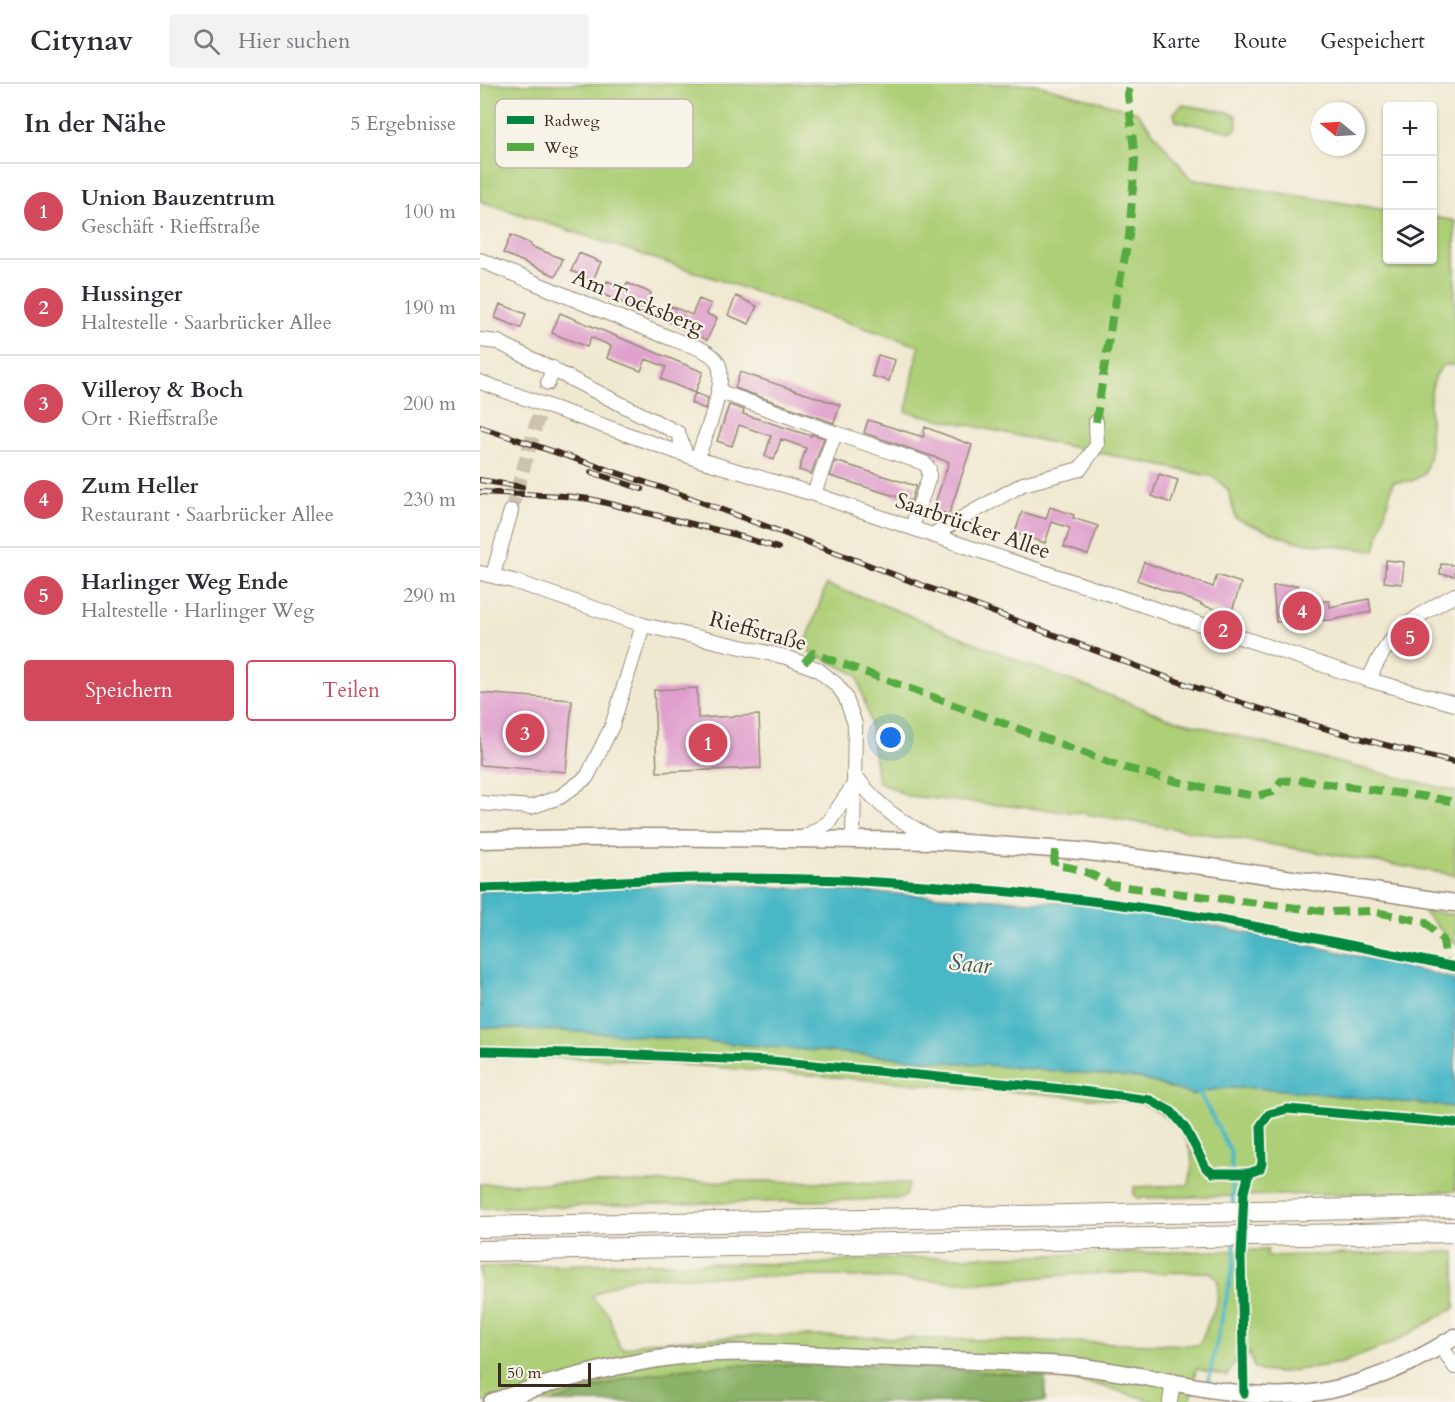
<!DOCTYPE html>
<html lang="de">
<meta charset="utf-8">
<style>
:root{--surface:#fff;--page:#f2f2f3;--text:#2b2b33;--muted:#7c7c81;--line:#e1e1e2;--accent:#d1495b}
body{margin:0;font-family:Cardo,serif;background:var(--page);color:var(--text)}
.controls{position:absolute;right:18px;top:18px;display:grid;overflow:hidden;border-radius:6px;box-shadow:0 2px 4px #0004}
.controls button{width:54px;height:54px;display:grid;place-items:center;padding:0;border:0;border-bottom:2px solid var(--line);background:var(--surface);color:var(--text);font:30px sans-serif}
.compass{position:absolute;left:831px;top:18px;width:54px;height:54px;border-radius:50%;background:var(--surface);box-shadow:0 2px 4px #0004;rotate:288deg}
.scale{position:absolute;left:18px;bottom:15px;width:93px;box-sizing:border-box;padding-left:6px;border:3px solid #3b2a1e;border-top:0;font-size:16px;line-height:21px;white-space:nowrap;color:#3b2a1e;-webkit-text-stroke:4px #f7f3e8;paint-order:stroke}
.you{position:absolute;left:411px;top:654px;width:21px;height:21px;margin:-15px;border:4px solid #fff;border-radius:50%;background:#1a73e8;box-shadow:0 0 0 9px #1a73e833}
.badge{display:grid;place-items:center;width:39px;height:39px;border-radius:50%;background:var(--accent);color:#fff;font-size:20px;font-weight:700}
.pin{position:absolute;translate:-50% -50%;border:3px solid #fff;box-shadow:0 2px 6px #0006}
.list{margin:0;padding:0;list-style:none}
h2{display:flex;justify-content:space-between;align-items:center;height:78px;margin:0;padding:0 24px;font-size:26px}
h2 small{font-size:20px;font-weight:400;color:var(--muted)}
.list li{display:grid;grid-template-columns:39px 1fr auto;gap:18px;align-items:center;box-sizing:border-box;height:96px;padding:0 24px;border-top:2px solid var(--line)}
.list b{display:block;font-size:22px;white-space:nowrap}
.list p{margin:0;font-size:20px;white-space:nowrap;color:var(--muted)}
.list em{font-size:20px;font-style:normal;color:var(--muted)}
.actions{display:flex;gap:12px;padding:18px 24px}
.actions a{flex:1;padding:14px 0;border:2px solid var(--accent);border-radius:6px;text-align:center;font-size:21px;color:var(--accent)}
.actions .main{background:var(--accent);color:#fff}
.icon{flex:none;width:33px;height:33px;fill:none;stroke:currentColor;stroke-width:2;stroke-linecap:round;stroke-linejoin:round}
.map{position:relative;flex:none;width:975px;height:1318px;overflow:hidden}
header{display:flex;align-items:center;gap:36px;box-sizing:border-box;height:84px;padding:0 30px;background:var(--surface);border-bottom:2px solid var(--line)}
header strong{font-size:28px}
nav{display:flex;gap:33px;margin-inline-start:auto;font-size:21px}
.search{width:420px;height:54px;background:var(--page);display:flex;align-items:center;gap:15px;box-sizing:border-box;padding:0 21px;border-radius:6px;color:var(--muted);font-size:22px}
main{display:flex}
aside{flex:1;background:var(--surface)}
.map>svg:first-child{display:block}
</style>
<header>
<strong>Citynav</strong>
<div class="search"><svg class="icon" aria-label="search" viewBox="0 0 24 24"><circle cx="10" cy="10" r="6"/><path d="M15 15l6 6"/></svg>Hier suchen</div>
<nav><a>Karte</a><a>Route</a><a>Gespeichert</a></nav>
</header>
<main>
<aside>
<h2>In der Nähe<small>5 Ergebnisse</small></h2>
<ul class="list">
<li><span class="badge">1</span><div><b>Union Bauzentrum</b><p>Geschäft · Rieffstraße</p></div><em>100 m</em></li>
<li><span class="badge">2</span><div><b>Hussinger</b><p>Haltestelle · Saarbrücker Allee</p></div><em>190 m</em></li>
<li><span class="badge">3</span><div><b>Villeroy &amp; Boch</b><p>Ort · Rieffstraße</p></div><em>200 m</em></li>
<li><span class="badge">4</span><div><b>Zum Heller</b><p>Restaurant · Saarbrücker Allee</p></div><em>230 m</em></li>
<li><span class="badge">5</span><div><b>Harlinger Weg Ende</b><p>Haltestelle · Harlinger Weg</p></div><em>290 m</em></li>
</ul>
<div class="actions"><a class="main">Speichern</a><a>Teilen</a></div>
</aside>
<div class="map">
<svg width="975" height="1318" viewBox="0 0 975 1318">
<rect width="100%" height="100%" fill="#f7f3e8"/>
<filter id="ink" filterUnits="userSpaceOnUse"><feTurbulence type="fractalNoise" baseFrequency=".0167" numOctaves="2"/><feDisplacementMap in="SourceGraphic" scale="12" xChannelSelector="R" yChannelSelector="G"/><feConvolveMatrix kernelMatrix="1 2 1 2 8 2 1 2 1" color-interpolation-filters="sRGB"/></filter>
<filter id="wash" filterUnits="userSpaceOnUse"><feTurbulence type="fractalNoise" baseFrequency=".008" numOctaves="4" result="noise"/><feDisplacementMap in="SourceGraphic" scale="24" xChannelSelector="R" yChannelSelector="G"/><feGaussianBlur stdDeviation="1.35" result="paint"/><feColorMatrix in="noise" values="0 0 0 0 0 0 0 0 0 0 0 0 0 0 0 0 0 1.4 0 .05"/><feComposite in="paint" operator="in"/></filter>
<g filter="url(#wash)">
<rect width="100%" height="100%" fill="#f0e9d1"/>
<path fill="#adcf77" stroke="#747c4a" stroke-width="1.5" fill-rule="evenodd" d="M0,0H555L657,28L711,95L907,126L908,176H952L953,133L975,137V281H963C943,303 952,340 950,367C950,375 946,383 944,390L932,397L913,398L895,467L814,457L756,435L748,406L734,393L426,328L439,262L0,117Z
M702,21L748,28L756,32L757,44L752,48L696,37L694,29Z
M346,501L394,517L539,577L686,633L836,673L975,707V791L601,729L427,712L398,697L389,634L377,591L324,565Z
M942,826L975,831V860L972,858Z
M0,943L139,950L659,994L713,1011C748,997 813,1007 851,1011C892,1015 934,1019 975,1023V1107L657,1114L654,1110V1103L709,1101C710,1094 712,1085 712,1078C711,1047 685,1029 659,1018L135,975L0,972Z
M277,1097L429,1099L426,1112L417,1115L0,1124V1100Z
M788,1166L786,1172L975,1168V1224L912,1259L862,1279L798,1289L781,1287L774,1284L770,1269L766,1274L754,1279L747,1292L716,1285L710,1318H675L622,1302L565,1292L256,1281L208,1284L147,1294L72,1318H0V1183L143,1179L336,1180L385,1175ZM731,1188L738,1197L737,1219L719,1261L294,1251L166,1258L144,1265L139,1262L128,1229L111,1213L126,1204L154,1193L355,1192L500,1199L595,1190Z"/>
<path fill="#8ab268" stroke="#626e43" stroke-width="1.5" d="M256,1281H393L565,1292V1318H72L147,1294L208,1284Z"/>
<path fill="#4ab7c6" stroke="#427072" stroke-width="1.5" d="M235,800L627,821L852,866L975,895V1023C934,1019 892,1015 851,1011C813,1007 748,997 713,1011L659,994L139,950L0,943V807Z"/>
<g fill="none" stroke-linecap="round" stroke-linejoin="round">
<path stroke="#4ab7c6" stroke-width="4" d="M718,1006L751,1068L753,1122
M728,1299L755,1174L754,1157"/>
</g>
<g id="blocks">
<path fill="#e0a0cd" d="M31,151L51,160L50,162L83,175L76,192L23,169Z
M99,169L121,178L113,196L91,187Z
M127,197L145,204L147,199L171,209L163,228L122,210Z
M256,212L277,222L269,240L248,231Z
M219,215L231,220L227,230L237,234L227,256L185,236L191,222L212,231Z
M20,220L46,230L41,244L15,234Z
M80,229L223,288L215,309L181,295L186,283L166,275L161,287L127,274L131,262L111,253L107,263L72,249Z
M398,271L415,276L409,297L392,292Z
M260,288L360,321L354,339L255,304Z
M215,309L228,314L225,325L211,319Z
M249,321L264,326L263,330L331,352V350L344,354L331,390L319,386L326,364L301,355L294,376L285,372L291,352L259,341L252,362L237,357Z
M388,336L443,353L445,343L492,361L469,430L453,425L469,378L384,349Z
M355,377L436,402L431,417L350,392Z
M679,390L698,396L691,419L672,412Z
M570,423L594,431L593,434L618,442L608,471L584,463L590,444L572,438L565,459L535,449L542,428L566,435Z
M906,476L924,478L922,500L904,498Z
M664,478L733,503L737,491L761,499L751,530L721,521L722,520L657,496Z
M961,480L975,481V492L960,490Z
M818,501V517H849L850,523L889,515L891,528L852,536L796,538L793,502Z
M217,604L218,634L279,631L281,684L177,688L174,606Z
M0,609L92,616L86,688L0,681Z"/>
</g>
</g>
<g filter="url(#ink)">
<use href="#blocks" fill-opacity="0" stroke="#968a78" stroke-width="1.5"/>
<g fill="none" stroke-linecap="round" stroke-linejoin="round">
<path stroke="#ccc3ad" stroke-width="14" stroke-dasharray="14 7" stroke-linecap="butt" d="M31,427L68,299"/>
<g stroke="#968a78" stroke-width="16">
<path id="minor" d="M0,176C63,202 126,229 190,254C204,260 230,264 238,279C248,298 224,354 217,375
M0,256L18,258L198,349L206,371
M0,298L217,375L334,410L452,451L889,596L975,620
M68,299L73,284
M238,307L355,349L334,410
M355,349L444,379L449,385V393L432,443
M452,451L543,400L600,385L617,361L616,338
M0,489L33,497L163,541L306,573L337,585L357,601L365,612L375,640L373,755
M13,491L31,427
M889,596C907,550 933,533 975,511
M374,690C401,726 418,736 457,757
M0,719L51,723L80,713L107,693L132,642L163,541
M323,754L348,739L373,702
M961,1262L975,1283
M690,1318L693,1297"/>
</g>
<g stroke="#968a78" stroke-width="19">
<path id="major" d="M0,756L167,753L457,757L601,767L731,783L975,819
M12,1318C73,1297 134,1280 199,1272C259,1265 321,1270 381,1273C449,1275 516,1277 584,1281C651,1286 717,1308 784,1311C852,1315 919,1289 975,1253"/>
</g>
<g stroke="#968a78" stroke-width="22">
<path id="highway" d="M0,1143L975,1123
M0,1167L975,1148"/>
</g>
<use href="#minor" stroke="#fff" stroke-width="14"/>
<use href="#major" stroke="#fff" stroke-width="16"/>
<use href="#highway" stroke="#fff" stroke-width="20"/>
<g stroke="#3b2a1e" stroke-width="6">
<path id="rail" d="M0,343L200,410L688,594C782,627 877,656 975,678
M111,388L162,405
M0,396L42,403
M0,408L84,412L110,415L249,449L298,464"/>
</g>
<use href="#rail" stroke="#f7f3e8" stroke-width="4" stroke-dasharray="11" stroke-linecap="butt"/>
<path stroke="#55ab43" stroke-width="8" stroke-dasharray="15 8" stroke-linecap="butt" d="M616,338L632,235L649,153L655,77L648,10L651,0
M324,579L333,569L642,683L710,701L776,712L793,708L801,697L818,696L948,713L975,718
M575,766L574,781C595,783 613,789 630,801L850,828L891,827L945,838L963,856L966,881"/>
<g stroke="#f7f3e8" stroke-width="13">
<path id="cycleway" d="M0,804C72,803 145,795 217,794C266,794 316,794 365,796C455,801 546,808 635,820C750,835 862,859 975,883
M0,967L134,970L292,977L594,1006L670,1016L692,1028L706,1045L726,1084L733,1089H769L780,1085L782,1079L781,1041L789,1030L807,1025L975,1039
M764,1310L761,1173L764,1108L769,1089"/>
</g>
<use href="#cycleway" stroke="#00873e" stroke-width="9"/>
</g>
</g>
<g text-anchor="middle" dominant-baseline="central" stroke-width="5" stroke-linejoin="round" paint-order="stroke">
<g font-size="22" fill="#3b2a1e" stroke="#f7f3e8">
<text transform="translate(158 218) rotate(22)">Am Tocksberg</text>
<text transform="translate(493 442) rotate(19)">Saarbrücker Allee</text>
<text transform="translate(278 547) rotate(15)">Rieffstraße</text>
</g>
<g font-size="24" font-style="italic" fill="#405b59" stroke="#f7f3e8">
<text transform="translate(490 880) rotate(5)">Saar</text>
</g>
</g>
<rect x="15" y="15" width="198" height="69" rx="9" fill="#f7f3e8" stroke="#bfb7ab" stroke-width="1.5"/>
<rect x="27" y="32" width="27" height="8" fill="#00873e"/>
<rect x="27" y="59" width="27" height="8" fill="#55ab43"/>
<g font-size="16" fill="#3b2a1e">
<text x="64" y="42">Radweg</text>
<text x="64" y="69">Weg</text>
</g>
</svg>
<div class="controls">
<button>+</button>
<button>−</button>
<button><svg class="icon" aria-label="layers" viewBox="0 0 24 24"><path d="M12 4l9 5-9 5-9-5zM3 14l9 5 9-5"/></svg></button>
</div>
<svg class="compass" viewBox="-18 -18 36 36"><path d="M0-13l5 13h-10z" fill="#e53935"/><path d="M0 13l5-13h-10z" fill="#7c7c81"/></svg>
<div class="scale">50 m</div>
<div class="you"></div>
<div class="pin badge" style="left:228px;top:659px">1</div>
<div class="pin badge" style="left:743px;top:546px">2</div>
<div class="pin badge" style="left:45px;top:649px">3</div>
<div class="pin badge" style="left:822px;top:527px">4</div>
<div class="pin badge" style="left:930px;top:553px">5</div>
</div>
</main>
